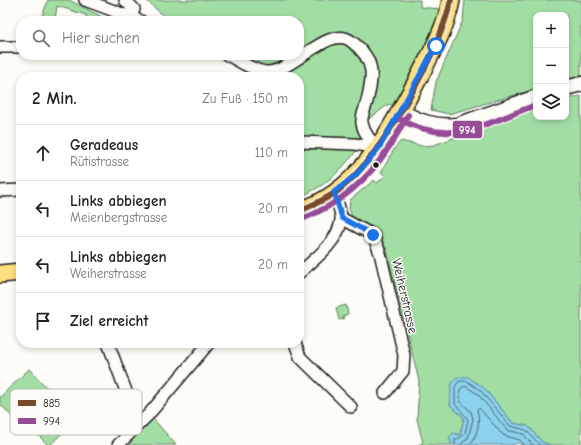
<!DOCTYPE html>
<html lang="de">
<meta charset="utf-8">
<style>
:root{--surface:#fff;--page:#f6f6f6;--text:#222;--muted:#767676;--line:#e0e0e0}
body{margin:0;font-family:"Comic Neue",sans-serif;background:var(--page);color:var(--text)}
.controls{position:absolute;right:12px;top:12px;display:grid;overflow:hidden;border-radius:8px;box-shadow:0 2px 6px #0003}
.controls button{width:36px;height:36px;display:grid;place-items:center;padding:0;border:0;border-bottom:1px solid var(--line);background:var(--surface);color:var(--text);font:20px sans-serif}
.stop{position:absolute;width:12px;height:12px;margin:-9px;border:3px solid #1a73e8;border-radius:50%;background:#fff}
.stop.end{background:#1a73e8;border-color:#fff;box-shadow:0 1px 4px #0008}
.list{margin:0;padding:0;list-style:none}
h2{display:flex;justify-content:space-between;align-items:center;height:52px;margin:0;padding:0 16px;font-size:17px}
h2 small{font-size:13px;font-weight:400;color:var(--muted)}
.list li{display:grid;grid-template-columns:26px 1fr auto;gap:12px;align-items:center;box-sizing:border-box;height:56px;padding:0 16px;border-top:1px solid var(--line)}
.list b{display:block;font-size:15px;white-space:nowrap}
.list p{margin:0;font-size:13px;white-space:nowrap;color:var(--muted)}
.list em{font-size:13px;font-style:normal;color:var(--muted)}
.icon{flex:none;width:22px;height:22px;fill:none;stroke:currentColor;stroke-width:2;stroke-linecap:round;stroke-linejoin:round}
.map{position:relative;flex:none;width:581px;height:445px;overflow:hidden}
.search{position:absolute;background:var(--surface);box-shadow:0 2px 6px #0003;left:16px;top:16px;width:288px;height:44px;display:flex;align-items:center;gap:10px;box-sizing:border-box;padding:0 14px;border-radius:16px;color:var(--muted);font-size:15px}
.panel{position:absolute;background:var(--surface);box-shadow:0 2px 6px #0003;left:16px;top:72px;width:288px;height:276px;border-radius:16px}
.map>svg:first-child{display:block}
</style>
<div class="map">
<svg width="581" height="445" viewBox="0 0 581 445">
<rect width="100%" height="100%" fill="#fdfcf7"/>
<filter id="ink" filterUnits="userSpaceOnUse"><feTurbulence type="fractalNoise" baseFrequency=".025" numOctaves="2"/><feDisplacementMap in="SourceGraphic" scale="8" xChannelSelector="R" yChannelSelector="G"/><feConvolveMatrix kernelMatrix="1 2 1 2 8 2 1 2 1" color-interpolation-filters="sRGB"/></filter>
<g filter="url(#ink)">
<path fill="#a2dea4" stroke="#5f7d60" d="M48,0H69L106,19L105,21H87L86,15L57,6L55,19H41Z
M146,0H420V7L449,10L401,111L389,104L362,124L357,122L364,141C347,164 328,186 301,196L299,195V77H271L265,72L231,55H299V21H169Z
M465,0H581V77L566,81V15H536V89L449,114L431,110L436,82L463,20Z
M581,96V445H550L542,442L528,426L513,423L484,388L450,405L464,418L460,435L449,437L452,445H417L423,443L417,419L419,381L386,247L373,235L378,232L353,220L349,208L350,200L374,180L377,183L385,176L381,172C389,160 391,151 401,141L422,146L434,145L536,108V117H566V99Z
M346,305L348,314L343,316L344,319L339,320L336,308Z
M29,369L77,419L50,445H48L26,423L22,427L0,404V397Z
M149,414L176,445H118Z"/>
<path fill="#8bd2ed" stroke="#5f8999" d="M457,377H468L484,388L513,423L528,426L542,442L550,445H521L518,443L511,445H452L449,437L453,433L460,435L464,418L450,405L451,385Z"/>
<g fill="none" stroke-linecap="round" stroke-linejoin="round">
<path stroke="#486570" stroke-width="1" d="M455,445V439C466,438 466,429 468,419L455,404V387L459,381H467L481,391L510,426L526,430L540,445
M460,445L468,438L473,419L471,412L460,401V389L465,386L478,394L507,430L523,434L533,445
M470,445C477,436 481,421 477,410L479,408L503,435L520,440L525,445"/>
<g stroke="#1c1c1c" stroke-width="14">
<path id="minor" d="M85,0L141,21
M125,0L134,9L130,21
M0,47H21
M227,55C238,60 253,71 266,72C292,73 329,24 351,41C377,60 373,78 366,105C364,111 361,117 362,123C364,134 371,141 379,148
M299,142L355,144L378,148
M0,191L21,190
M341,218L373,235L380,253L404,355L403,371L385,393
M299,273C314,260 339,241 341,220C342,212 336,200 334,192
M108,343L130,402L131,416L137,426
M295,343L300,357L351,407
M118,445L149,414L209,343"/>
</g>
<g stroke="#1c1c1c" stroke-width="17">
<path id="tertiary" d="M566,88L581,84
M401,111C420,122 435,127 457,125L536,97"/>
</g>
<g stroke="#1c1c1c" stroke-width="20">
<path id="primary" d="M299,211C359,193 389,132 417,81C430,55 446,29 451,0
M0,274L21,272"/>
</g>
<use href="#minor" stroke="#fdfcf7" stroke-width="11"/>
<use href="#tertiary" stroke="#fdfcf7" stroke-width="14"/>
<use href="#primary" stroke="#fedf80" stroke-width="17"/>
<g stroke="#fdfcf7" stroke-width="9">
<path id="bus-1" d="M299,211C313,205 327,199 339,190C382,156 439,53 451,0"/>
</g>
<g stroke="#fdfcf7" stroke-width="9">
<path id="bus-2" d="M397,118C451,148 483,124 536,105
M302,219C338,205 368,180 389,147C396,137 401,126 408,115"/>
</g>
<use href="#bus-1" stroke="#7a4b2a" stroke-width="6"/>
<use href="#bus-2" stroke="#974c98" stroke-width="6"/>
</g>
</g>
<g fill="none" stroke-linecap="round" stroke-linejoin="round" filter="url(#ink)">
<path stroke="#1a73e8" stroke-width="5" d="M373,235L342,218L334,192L356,175L379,148L436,46"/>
</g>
<circle fill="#1c1c1c" stroke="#fdfcf7" stroke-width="1.5" cx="376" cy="165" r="3.5"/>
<g text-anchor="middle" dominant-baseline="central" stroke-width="3" stroke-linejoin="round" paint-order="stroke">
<g font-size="13" fill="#1c1c1c" stroke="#fdfcf7">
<text transform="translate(405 296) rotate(77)">Weiherstrasse</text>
</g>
</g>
<rect x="10" y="389" width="132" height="46" rx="6" fill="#fdfcf7" stroke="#bab9b5" stroke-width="1"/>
<rect x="18" y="400" width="18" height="6" fill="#7a4b2a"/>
<rect x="18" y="418" width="18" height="6" fill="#974c98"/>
<g font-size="11" fill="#1c1c1c">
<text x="43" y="407">885</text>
<text x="43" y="425">994</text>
</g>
<rect stroke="#fdfcf7" stroke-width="1.5" x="452" y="120" width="31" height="19" rx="4" fill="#974c98"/>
<g font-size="11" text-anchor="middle" font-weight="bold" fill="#fff">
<text x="467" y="134">994</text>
</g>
</svg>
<div class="controls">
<button>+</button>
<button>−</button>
<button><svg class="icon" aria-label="layers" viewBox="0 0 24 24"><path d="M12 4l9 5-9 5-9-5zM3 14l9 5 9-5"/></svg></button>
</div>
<div class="stop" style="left:436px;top:46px"></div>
<div class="stop end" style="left:373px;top:235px"></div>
<div class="search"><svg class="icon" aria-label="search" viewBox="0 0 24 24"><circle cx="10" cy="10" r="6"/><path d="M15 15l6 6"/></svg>Hier suchen</div>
<section class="panel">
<h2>2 Min.<small>Zu Fuß · 150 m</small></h2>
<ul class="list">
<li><svg class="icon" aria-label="ahead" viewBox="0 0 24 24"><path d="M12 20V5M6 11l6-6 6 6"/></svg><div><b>Geradeaus</b><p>Rütistrasse</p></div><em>110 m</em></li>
<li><svg class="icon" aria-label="left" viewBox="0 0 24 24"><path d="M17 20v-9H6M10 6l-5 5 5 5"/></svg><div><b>Links abbiegen</b><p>Meienbergstrasse</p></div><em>20 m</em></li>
<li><svg class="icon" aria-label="left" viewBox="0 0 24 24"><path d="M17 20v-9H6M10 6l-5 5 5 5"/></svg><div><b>Links abbiegen</b><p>Weiherstrasse</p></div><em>20 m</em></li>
<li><svg class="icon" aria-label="arrive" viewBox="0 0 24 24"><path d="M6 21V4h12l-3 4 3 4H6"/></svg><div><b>Ziel erreicht</b></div></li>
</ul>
</section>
</div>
